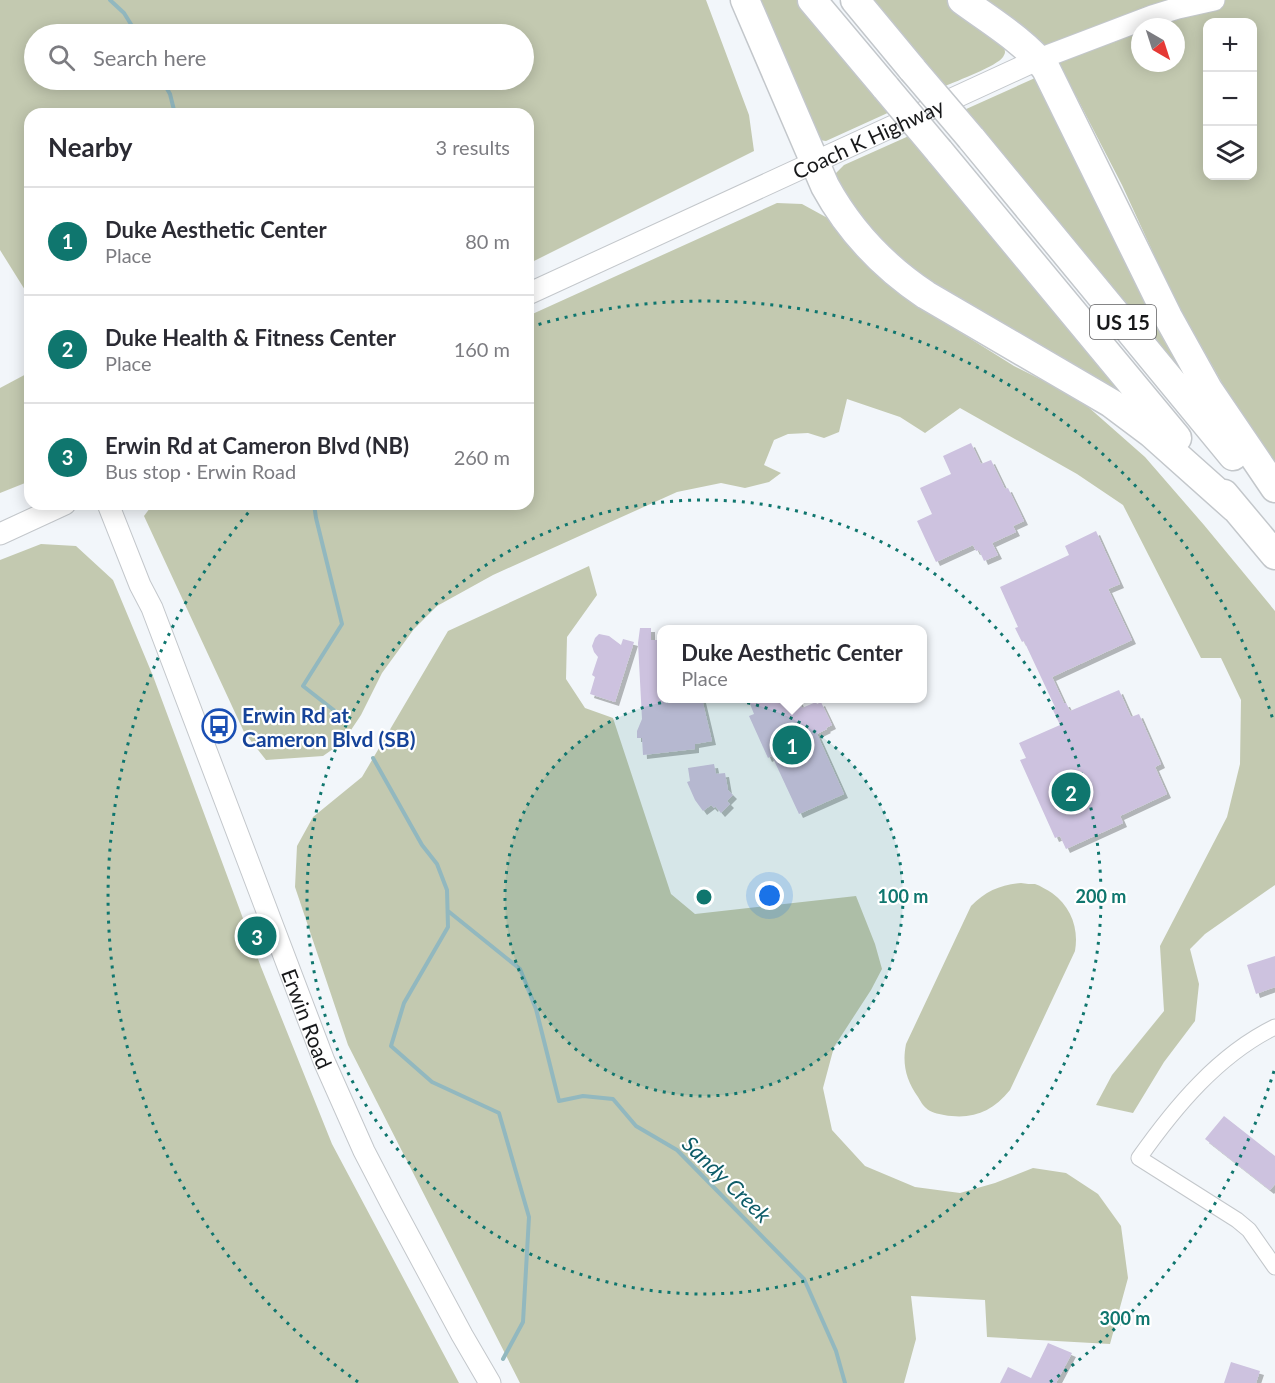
<!DOCTYPE html>
<meta charset="utf-8">
<style>
:root{--surface:#fff;--page:#f7f7f7;--text:#2b2b33;--muted:#7c7c81;--line:#e1e1e2;--accent:#0f766e}
body{margin:0;font-family:Lato,sans-serif;background:var(--page);color:var(--text)}
.controls{position:absolute;right:18px;top:18px;display:grid;overflow:hidden;border-radius:12px;box-shadow:0 3px 15px #0003}
.controls button{width:54px;height:54px;display:grid;place-items:center;padding:0;border:0;border-bottom:2px solid var(--line);background:var(--surface);color:var(--text);font:30px sans-serif}
.compass{position:absolute;left:1131px;top:18px;width:54px;height:54px;border-radius:50%;background:var(--surface);box-shadow:0 3px 15px #0003;rotate:141deg}
.you{position:absolute;left:770px;top:896px;width:21px;height:21px;margin:-15px;border:4px solid #fff;border-radius:50%;background:#1a73e8;box-shadow:0 0 0 9px #1a73e833}
.badge{display:grid;place-items:center;width:39px;height:39px;border-radius:50%;background:var(--accent);color:#fff;font-size:20px;font-weight:700}
.pin{position:absolute;translate:-50% -50%;border:3px solid #fff;box-shadow:0 2px 6px #0006}
.popup{position:absolute;left:657px;top:625px;width:270px;height:78px;box-sizing:border-box;display:grid;place-content:center;border-radius:12px;background:var(--surface);filter:drop-shadow(0 2px 4px #0005);font-size:20px;white-space:nowrap;color:var(--muted)}
.popup b{font-size:22px;color:var(--text)}
.popup::after{content:'';position:absolute;left:50%;top:100%;margin-left:-12px;border:12px solid transparent;border-top-color:var(--surface)}
.list{margin:0;padding:0;list-style:none}
h2{display:flex;justify-content:space-between;align-items:center;height:78px;margin:0;padding:0 24px;font-size:26px}
h2 small{font-size:20px;font-weight:400;color:var(--muted)}
.list li{display:grid;grid-template-columns:39px 1fr auto;gap:18px;align-items:center;box-sizing:border-box;height:108px;padding:0 24px;border-top:2px solid var(--line)}
.list b{display:block;font-size:22px;white-space:nowrap}
.list p{margin:0;font-size:20px;white-space:nowrap;color:var(--muted)}
.list em{font-size:20px;font-style:normal;color:var(--muted)}
.icon{flex:none;width:33px;height:33px;fill:none;stroke:currentColor;stroke-width:2;stroke-linecap:round;stroke-linejoin:round}
.map{position:relative;flex:none;width:1275px;height:1383px;overflow:hidden}
.search{position:absolute;background:var(--surface);box-shadow:0 3px 15px #0003;left:24px;top:24px;width:510px;height:66px;display:flex;align-items:center;gap:15px;box-sizing:border-box;padding:0 21px;border-radius:33px;color:var(--muted);font-size:22px}
.panel{position:absolute;background:var(--surface);box-shadow:0 3px 15px #0003;left:24px;top:108px;width:510px;height:402px;border-radius:18px}
.map>svg:first-child{display:block}
</style>
<div class="map">
<svg width="1275" height="1383" viewBox="0 0 1275 1383">
<defs>
<filter id="shadow"><feDropShadow dx="4" dy="4" stdDeviation="0" flood-color="#0004"/></filter>
</defs>
<rect width="100%" height="100%" fill="#f2f6fa"/>
<path fill="#c3c9b0" fill-rule="evenodd" d="M0,0H706L749,115L754,151L528,264V114H30V298L0,250ZM34,34H524V80H34Z
M752,0H799L892,111L826,141L819,140Z
M868,0H950L1004,47C1005,52 1006,52 1003,57C997,66 957,81 945,86Z
M974,0H1275V463L1239,413L1173,296L1122,185L1076,96L1018,36ZM1208,22H1252V176H1208ZM1140,27H1176V63H1140Z
M1035,78L1192,380L1176,365L964,110Z
M911,135L1112,378L1123,396L929,292L849,217L835,174L844,165Z
M777,203L802,204L833,221L923,309L1014,366L1078,398L1145,457L1204,525L1275,611V885L1205,934L1190,949L1199,984L1195,1021L1164,1062L1133,1113L1096,1105L1112,1075L1164,1011L1160,946L1227,817L1240,764L1241,700L1221,658H1201L1123,505L1077,474L960,408L925,433L900,417L847,399L839,432L824,438L808,433L788,434L774,440L764,465L781,473L769,482L745,488L721,483L677,492L493,575L437,606L414,629L382,673L361,715L343,742L323,756L266,760L244,732L144,516L153,504H528V316Z
M30,372V481L0,493V388Z
M41,544L76,546L113,580L153,676L261,967L332,1144L459,1383H0V560Z
M589,566L597,595L567,637L566,679L585,708L613,718L671,894L695,914L856,896L875,944L882,969L871,990L834,1047L823,1088L832,1130L865,1166L915,1187L960,1193L995,1183L1033,1168L1066,1173L1098,1194L1121,1226L1128,1278L1110,1344L987,1337L985,1300L911,1296L916,1339L904,1383H520L348,1045L295,887L297,846L313,817L362,777L448,631Z
M1021,883C1026,884 1031,884 1035,884C1041,886 1047,890 1052,893C1071,907 1079,928 1075,951L1010,1090C992,1112 972,1120 944,1115C938,1114 930,1112 926,1108C923,1106 920,1100 918,1097C906,1080 902,1064 906,1044L971,906C986,891 1000,885 1021,883Z"/>
<g fill="none" stroke-linecap="round" stroke-linejoin="round">
<path stroke="#92b8bf" stroke-width="4" d="M110,0L124,13L137,34
M162,80L170,94L175,114
M314,504L316,518L342,624L303,686L340,715
M373,758L422,845L437,864L447,890L448,927L404,1003L391,1046L432,1082L499,1113L529,1217L523,1322L503,1359
M448,911L520,969L536,1009L559,1101L583,1096L613,1099L636,1126L677,1150L804,1279L836,1351L845,1383"/>
</g>
<path fill="#cdc2df" filter="url(#shadow)" d="M971,443L981,464L991,460L1005,489L1008,488L1024,521L1013,526L1016,532L992,543L998,555L984,561L979,550L976,551L973,545L936,562L917,521L932,514L920,488L951,474L943,456Z
M1096,531L1120,584L1108,589L1132,640L1052,677L1064,703H1066L1070,711L1119,690L1131,717L1139,714L1161,764L1155,767L1167,794L1120,816L1123,823L1066,849L1060,836L1055,838L1020,760L1026,758L1019,743L1060,725L1052,708L1055,707L1024,641L1022,642L1015,628L1018,627L1000,587L1069,555L1065,546Z
M640,628H651V640H662V699H702L712,741L695,744V749L643,755L642,738H637V731L642,719L638,643Z
M599,634L609,636L621,645L623,639L634,642L615,702L590,694L595,677L592,675L598,657L594,652L592,646L595,638Z
M748,699H798L802,708L816,702L817,704L821,702L832,725L826,728L827,729L817,734L844,794L799,814L772,756L768,758L749,716L754,714Z
M714,764L716,774L725,773L728,790L733,795L727,801L730,804L721,813L715,806L714,808L711,805L703,811L695,800L687,782L690,781L688,768Z
M1275,956V987L1256,994L1247,965Z
M1224,1116L1275,1156V1184L1270,1190L1205,1139Z
M1048,1343L1072,1353L1056,1383H1000L1008,1367L1031,1378Z
M1231,1362L1260,1371L1256,1383H1224Z"/>
<g fill="none" stroke-linecap="round" stroke-linejoin="round">
<g stroke="#c3c7cb" stroke-width="17">
<path id="street" d="M1275,1027C1218,1055 1175,1107 1139,1158L1237,1220L1249,1230L1275,1267"/>
</g>
<g stroke="#c3c7cb" stroke-width="23">
<g id="secondary">
<path id="s1" d="M528,294L1039,59L1152,16L1178,8L1214,0"/>
<path id="s2" d="M108,504L140,585L152,608L324,1061L364,1151L391,1203L462,1335L490,1383"/>
<path d="M0,534L65,504"/>
</g>
</g>
<g stroke="#c3c7cb" stroke-width="31">
<path id="highway" d="M745,0L825,186C849,230 884,267 926,295L1111,403L1151,433L1235,508
M812,0L886,88
M855,0L913,70
M962,0C989,20 1026,42 1046,69L1168,317L1208,389L1275,488
M971,138L1233,456
M939,151L1177,438
M1224,494L1275,555"/>
</g>
<use href="#street" stroke="#fff" stroke-width="15"/>
<use href="#secondary" stroke="#fff" stroke-width="21"/>
<use href="#highway" stroke="#fff" stroke-width="28"/>
<g stroke="#c3c7cb" stroke-width="31" stroke-linecap="butt">
<path id="highway-bridge" d="M913,70L971,138
M886,88L939,151"/>
</g>
<use href="#highway-bridge" stroke="#fff" stroke-width="28"/>
</g>
<circle cx="704" cy="897" r="199" fill="#0f766e" fill-opacity=".12"/>
<g fill="none" stroke="#0f766e" stroke-width="3" stroke-dasharray="3 6">
<circle cx="704" cy="897" r="199"/>
<circle cx="704" cy="897" r="397"/>
<path d="M1274 1071A596 596 0 0 1 1050 1382M358 1382A596 596 0 0 1 254 506M530 327A596 596 0 0 1 1274 723"/>
</g>
<defs>
<g id="bus-ring" transform="scale(1.725)"><circle r="9.5" fill="#fff" stroke="#1a4fb4" stroke-width="1.5"/><path d="M-5-6H5V4H4V6H2V4H-2V6H-4V4H-5ZM-3.5-4V0h7V-4ZM-3.5 1.2v1.5H-2V1.2ZM2 1.2v1.5H3.5V1.2Z" fill="#1a4fb4"/></g>
</defs>
<g fill-rule="evenodd">
<use href="#bus-ring" x="219" y="726"/>
</g>
<g text-anchor="middle" dominant-baseline="central" stroke-width="4.5" stroke-linejoin="round" paint-order="stroke">
<rect fill="#fff" stroke="#5d5d5f" stroke-width="1.5" x="1090" y="305" width="66" height="34" rx="4.5"/>
<g font-size="20" font-weight="bold" fill="#17181a">
<text x="1123" y="322">US 15</text>
</g>
<g font-size="21" fill="#17181a" stroke="#fff">
<text stroke="none"><textPath href="#s1" startOffset="374">Coach K Highway</textPath></text>
<text stroke="none"><textPath href="#s2" startOffset="552">Erwin Road</textPath></text>
</g>
<g font-size="21" font-weight="bold" fill="#164399" stroke="#fff" text-anchor="start">
<text x="242" y="714">Erwin Rd at<tspan x="242" dy="24">Cameron Blvd (SB)</tspan></text>
</g>
<g font-size="22" font-style="italic" fill="#0d5c68" stroke="#fff">
<text transform="translate(727 1179) rotate(44)">Sandy Creek</text>
</g>
</g>
<circle cx="704" cy="897" r="9" fill="#0f766e" stroke="#fff" stroke-width="3"/>
<g font-size="18" text-anchor="middle" font-weight="bold" fill="#0f766e" stroke="#fff" stroke-width="4.5" stroke-linejoin="round" paint-order="stroke">
<text x="903" y="903">100 m</text>
<text x="1101" y="903">200 m</text>
<text x="1125" y="1325">300 m</text>
</g>
</svg>
<div class="controls">
<button>+</button>
<button>−</button>
<button><svg class="icon" aria-label="layers" viewBox="0 0 24 24"><path d="M12 4l9 5-9 5-9-5zM3 14l9 5 9-5"/></svg></button>
</div>
<svg class="compass" viewBox="-18 -18 36 36"><path d="M0-13l5 13h-10z" fill="#e53935"/><path d="M0 13l5-13h-10z" fill="#7c7c81"/></svg>
<div class="you"></div>
<div class="pin badge" style="left:792px;top:745px">1</div>
<div class="popup"><b>Duke Aesthetic Center</b>Place</div>
<div class="pin badge" style="left:1071px;top:792px">2</div>
<div class="pin badge" style="left:257px;top:936px">3</div>
<div class="search"><svg class="icon" aria-label="search" viewBox="0 0 24 24"><circle cx="10" cy="10" r="6"/><path d="M15 15l6 6"/></svg>Search here</div>
<section class="panel">
<h2>Nearby<small>3 results</small></h2>
<ul class="list">
<li><span class="badge">1</span><div><b>Duke Aesthetic Center</b><p>Place</p></div><em>80 m</em></li>
<li><span class="badge">2</span><div><b>Duke Health &amp; Fitness Center</b><p>Place</p></div><em>160 m</em></li>
<li><span class="badge">3</span><div><b>Erwin Rd at Cameron Blvd (NB)</b><p>Bus stop · Erwin Road</p></div><em>260 m</em></li>
</ul>
</section>
</div>
